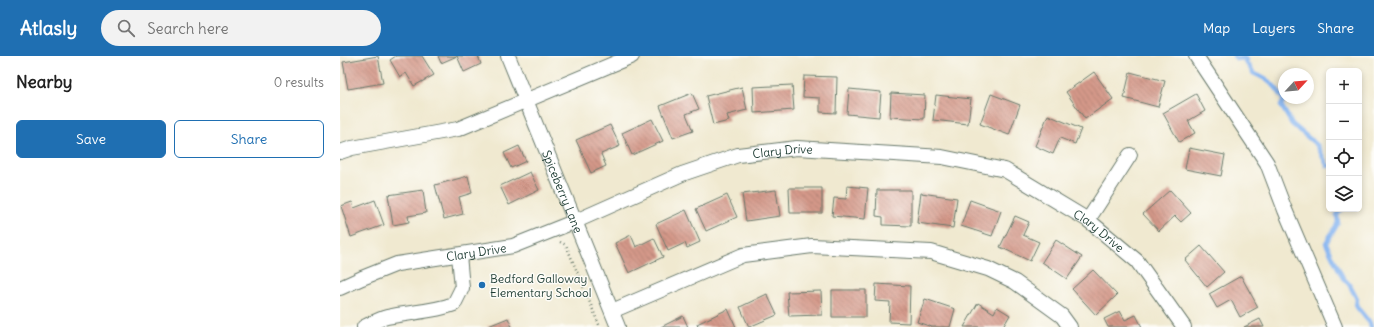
<!DOCTYPE html>
<meta charset="utf-8">
<style>
:root{--surface:#fff;--page:#f2f2f2;--text:#222;--muted:#767676;--line:#e0e0e0;--accent:#1f6fb2}
body{margin:0;font-family:Delius,sans-serif;background:var(--page);color:var(--text)}
.controls{position:absolute;right:12px;top:12px;display:grid;overflow:hidden;border-radius:6px;box-shadow:0 2px 6px #0003}
.controls button{width:36px;height:36px;display:grid;place-items:center;padding:0;border:0;border-bottom:1px solid var(--line);background:var(--surface);color:var(--text);font:20px sans-serif}
.compass{position:absolute;left:938px;top:12px;width:36px;height:36px;border-radius:50%;background:var(--surface);box-shadow:0 2px 6px #0003;rotate:64deg}
.list{margin:0;padding:0;list-style:none}
h2{display:flex;justify-content:space-between;align-items:center;height:52px;margin:0;padding:0 16px;font-size:17px}
h2 small{font-size:13px;font-weight:400;color:var(--muted)}
.actions{display:flex;gap:8px;padding:12px 16px}
.actions a{flex:1;padding:9px 0;border:1px solid var(--accent);border-radius:6px;text-align:center;font-size:14px;color:var(--accent)}
.actions .main{background:var(--accent);color:#fff}
.icon{flex:none;width:22px;height:22px;fill:none;stroke:currentColor;stroke-width:2;stroke-linecap:round;stroke-linejoin:round}
.map{position:relative;flex:none;width:1034px;height:271px;overflow:hidden}
header{display:flex;align-items:center;gap:24px;box-sizing:border-box;height:56px;padding:0 20px;background:var(--accent);color:#fff}
header strong{font-size:19px}
nav{display:flex;gap:22px;margin-inline-start:auto;font-size:14px}
.search{width:280px;height:36px;background:var(--page);display:flex;align-items:center;gap:10px;box-sizing:border-box;padding:0 14px;border-radius:22px;color:var(--muted);font-size:15px}
main{display:flex}
aside{flex:1;background:var(--surface)}
.map>svg:first-child{display:block}
</style>
<header>
<strong>Atlasly</strong>
<div class="search"><svg class="icon" aria-label="search" viewBox="0 0 24 24"><circle cx="10" cy="10" r="6"/><path d="M15 15l6 6"/></svg>Search here</div>
<nav><a>Map</a><a>Layers</a><a>Share</a></nav>
</header>
<main>
<aside>
<h2>Nearby<small>0 results</small></h2>
<ul class="list">
</ul>
<div class="actions"><a class="main">Save</a><a>Share</a></div>
</aside>
<div class="map">
<svg width="1034" height="271" viewBox="0 0 1034 271">
<defs>
<pattern id="building-back-hatch" width="6" height="6" patternUnits="userSpaceOnUse"><rect width="6" height="6" fill="#d49889"/><path d="M-1 5l2 2M0 0l6 6M5-1l2 2" fill="none" stroke="#ab7d71"/></pattern>
</defs>
<rect width="100%" height="100%" fill="#fdfcf7"/>
<filter id="ink" filterUnits="userSpaceOnUse"><feTurbulence type="fractalNoise" baseFrequency=".025" numOctaves="2"/><feDisplacementMap in="SourceGraphic" scale="8" xChannelSelector="R" yChannelSelector="G"/><feConvolveMatrix kernelMatrix="1 2 1 2 8 2 1 2 1" color-interpolation-filters="sRGB"/></filter>
<filter id="wash" filterUnits="userSpaceOnUse"><feTurbulence type="fractalNoise" baseFrequency=".012" numOctaves="4" result="noise"/><feDisplacementMap in="SourceGraphic" scale="16" xChannelSelector="R" yChannelSelector="G"/><feGaussianBlur stdDeviation="0.9" result="paint"/><feColorMatrix in="noise" values="0 0 0 0 0 0 0 0 0 0 0 0 0 0 0 0 0 1.4 0 .05"/><feComposite in="paint" operator="in"/></filter>
<g filter="url(#wash)">
<rect width="100%" height="100%" fill="#f0e9d0"/>
<g fill="none" stroke-linecap="round" stroke-linejoin="round">
<path stroke="#86b5f1" stroke-width="4.5" d="M894,0L897,3L904,2L907,4L905,6L909,10L913,17C929,24 935,28 944,44L941,49L952,68L977,89L987,109L989,110
M1002,153L997,159L998,167L986,187L1003,222L1009,228L1017,243L1016,250L1030,267L1031,271"/>
</g>
<g id="blocks">
<path fill="url(#building-back-hatch)" d="M38,0L43,27L8,33L3,6Z
M56,0H82L94,19L74,30L66,17L60,21L50,4Z
M98,0H138L141,8L124,16L117,0L101,7Z
M754,16L773,43L745,63L726,36Z
M790,16L825,25L818,51L784,42Z
M464,20L497,21L496,57L480,56V42L463,41Z
M452,29L454,54L414,57L413,31Z
M402,31L407,54L387,59L389,65L373,69L366,40Z
M509,33L541,36L539,61L507,58Z
M352,37L359,53L346,58L353,75L333,82L320,50Z
M551,37L585,39L584,63L550,61Z
M651,38L680,49L669,79L640,68Z
M856,38L865,55L848,65L855,77L839,86L823,57Z
M596,39L631,43L628,68L593,64Z
M708,59L741,73L735,88L720,82L713,98L695,90Z
M312,63L323,85L292,99L282,77Z
M270,69L280,90L261,98L266,110L251,117L236,84Z
M179,90L186,105L171,112L164,97Z
M849,92L885,99L881,120L845,113Z
M190,116L199,134L169,149L160,130Z
M128,120L132,137L119,141L123,158L104,163L95,129Z
M507,130L528,132L525,163L492,160L494,142L506,143Z
M449,132H482V157H450Z
M83,134L86,157L68,160L69,166L53,169L48,139Z
M436,134L440,160L406,165L402,138Z
M537,134H571V170L543,169V161L536,160Z
M830,134L851,157L841,166L835,160L819,175L803,158Z
M581,137L617,142L613,172L577,167Z
M387,139L397,161L366,175L356,153Z
M35,144L44,169L11,181L1,150L12,146L14,152Z
M630,144L661,155L652,180L621,170Z
M346,154L360,186L347,192L345,187L328,195L316,168Z
M675,160L689,166L683,179L699,186L690,205L660,191Z
M291,179L296,191L314,182L323,201L289,217L275,187Z
M716,184L742,201L727,223L702,206Z
M861,190L884,216L867,231L845,204Z
M753,214L777,239L756,259L732,233Z
M901,220L918,251L900,261L891,244L877,252L869,238Z
M536,228L570,230L569,267L549,266L550,246L535,245Z
M492,234H526V261H492Z
M481,235L482,259L449,260L447,236Z
M427,238L437,259L409,271L400,251Z
M585,243L615,253L610,271H592L577,266Z
M638,247L654,257L657,251L670,259L663,271H624Z
M388,253L396,271H358L357,268Z
M780,255L785,264L796,259L802,271H768L764,263Z
M343,260L348,271H321Z
M168,262L172,271H146Z
M920,263L924,271H904Z"/>
</g>
</g>
<g filter="url(#ink)">
<use href="#blocks" fill-opacity="0" stroke="#68796b" stroke-width="1"/>
<g fill="none" stroke-linecap="round" stroke-linejoin="round">
<g stroke="#68796b" stroke-width="16">
<g id="minor">
<path id="s1" d="M168,0L278,271"/>
<path d="M856,0L927,107L945,154L995,271"/>
<path d="M0,96L12,92L118,73L292,0"/>
<path d="M748,164L790,99"/>
<path id="s2" d="M0,232L22,222L57,208L173,190L236,165L342,118L398,99L457,92L602,101L665,114L748,164L797,205L844,271"/>
<path d="M272,255L403,199L472,190L591,196L648,213L675,226L722,260L730,271"/>
<path d="M24,271C31,268 39,263 47,261C69,256 93,256 114,248L122,232L119,199"/>
</g>
</g>
<path stroke="#68796b" stroke-width="2.5" stroke-dasharray="1 3" stroke-linecap="butt" d="M220,186L226,189L260,271"/>
<use href="#minor" stroke="#fff" stroke-width="14"/>
</g>
</g>
<circle fill="#1f6fb2" stroke="#fdfcf7" stroke-width="1.5" cx="142" cy="229" r="4"/>
<g text-anchor="middle" dominant-baseline="central" stroke-width="3" stroke-linejoin="round" paint-order="stroke">
<g font-size="12" fill="#1f3d34" stroke="#fdfcf7">
<text stroke="none"><textPath href="#s2" startOffset="467">Clary Drive</textPath></text>
<text stroke="none"><textPath href="#s1" startOffset="146">Spiceberry Lane</textPath></text>
<text stroke="none"><textPath href="#s2" startOffset="803">Clary Drive</textPath></text>
<text stroke="none"><textPath href="#s2" startOffset="142">Clary Drive</textPath></text>
</g>
<g font-size="12" fill="#1f3d34" stroke="#fdfcf7" text-anchor="start">
<text x="150" y="222">Bedford Galloway<tspan x="150" dy="14">Elementary School</tspan></text>
</g>
</g>
</svg>
<div class="controls">
<button>+</button>
<button>−</button>
<button><svg class="icon" aria-label="locate" viewBox="0 0 24 24"><circle cx="12" cy="12" r="6"/><path d="M12 2v4M12 18v4M2 12h4M18 12h4"/></svg></button>
<button><svg class="icon" aria-label="layers" viewBox="0 0 24 24"><path d="M12 4l9 5-9 5-9-5zM3 14l9 5 9-5"/></svg></button>
</div>
<svg class="compass" viewBox="-18 -18 36 36"><path d="M0-13l5 13h-10z" fill="#e53935"/><path d="M0 13l5-13h-10z" fill="#767676"/></svg>
</div>
</main>
